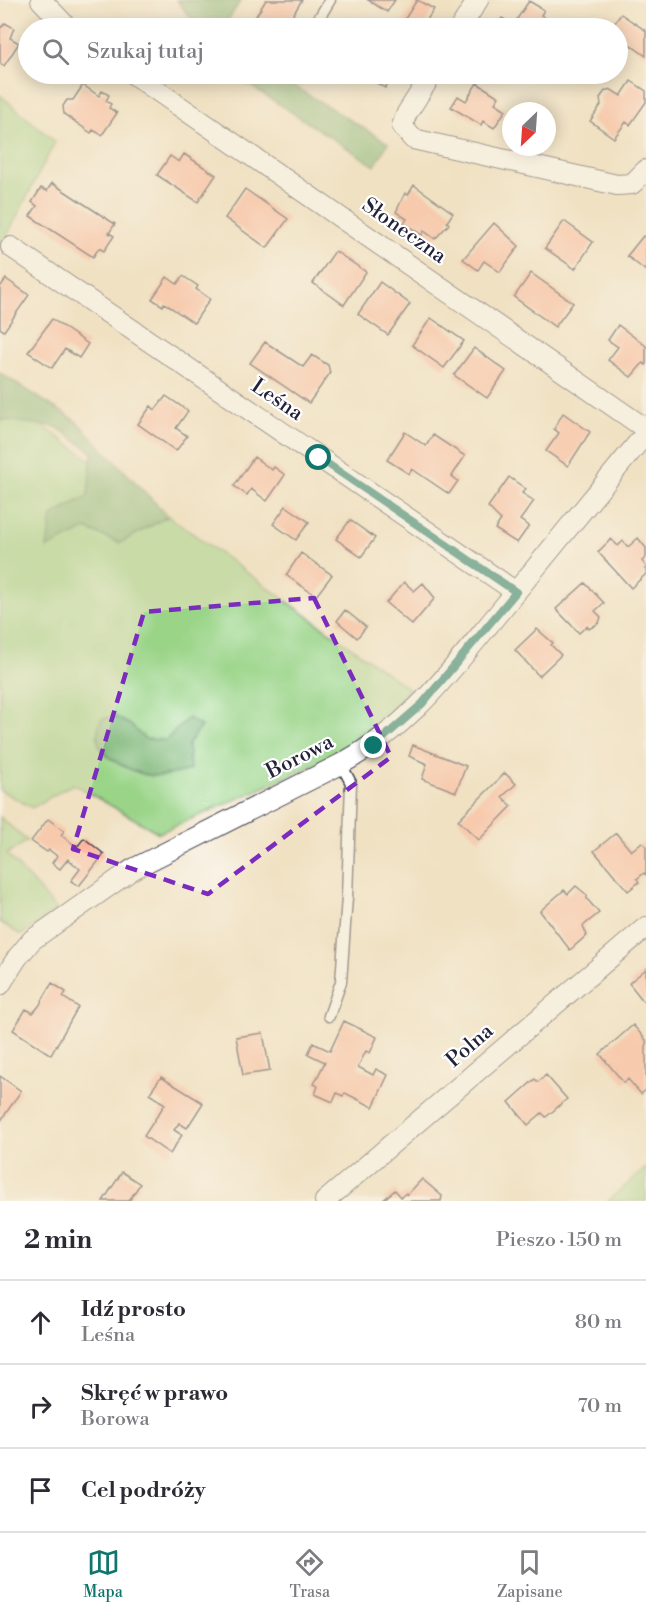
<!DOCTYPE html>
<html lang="pl">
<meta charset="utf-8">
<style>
:root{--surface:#fff;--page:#f2f2f3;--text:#2b2b33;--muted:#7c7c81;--line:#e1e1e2;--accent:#0f766e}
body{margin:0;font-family:"Libre Bodoni",serif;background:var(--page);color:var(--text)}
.compass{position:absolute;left:502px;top:102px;width:54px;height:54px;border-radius:50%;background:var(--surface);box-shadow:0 3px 15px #0003;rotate:205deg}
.stop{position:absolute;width:18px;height:18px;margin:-14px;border:4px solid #0f766e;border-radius:50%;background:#fff}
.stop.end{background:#0f766e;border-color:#fff;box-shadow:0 2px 6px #0008}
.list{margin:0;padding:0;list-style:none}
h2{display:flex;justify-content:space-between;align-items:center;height:78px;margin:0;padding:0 24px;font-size:26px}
h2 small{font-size:20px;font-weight:400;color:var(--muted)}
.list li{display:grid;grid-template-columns:39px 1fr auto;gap:18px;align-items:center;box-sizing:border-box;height:84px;padding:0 24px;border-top:2px solid var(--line)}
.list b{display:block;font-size:22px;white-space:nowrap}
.list p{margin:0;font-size:20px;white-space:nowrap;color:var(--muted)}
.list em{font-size:20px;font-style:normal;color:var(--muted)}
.icon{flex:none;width:33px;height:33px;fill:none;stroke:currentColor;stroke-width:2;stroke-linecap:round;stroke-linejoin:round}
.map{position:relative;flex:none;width:646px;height:1201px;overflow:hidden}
.search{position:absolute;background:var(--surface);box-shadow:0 3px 15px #0003;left:18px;right:18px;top:18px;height:66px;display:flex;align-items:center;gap:15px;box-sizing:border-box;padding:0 21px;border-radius:33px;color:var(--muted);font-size:22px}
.sheet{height:330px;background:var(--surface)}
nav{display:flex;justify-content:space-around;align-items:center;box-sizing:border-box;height:84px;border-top:2px solid var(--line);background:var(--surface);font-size:16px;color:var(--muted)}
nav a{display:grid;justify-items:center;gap:3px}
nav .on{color:var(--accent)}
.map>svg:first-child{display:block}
</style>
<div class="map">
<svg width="646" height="1201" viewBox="0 0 646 1201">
<rect width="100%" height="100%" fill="#fff"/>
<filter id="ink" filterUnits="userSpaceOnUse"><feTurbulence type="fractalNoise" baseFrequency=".0167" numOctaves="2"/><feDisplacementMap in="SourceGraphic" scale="12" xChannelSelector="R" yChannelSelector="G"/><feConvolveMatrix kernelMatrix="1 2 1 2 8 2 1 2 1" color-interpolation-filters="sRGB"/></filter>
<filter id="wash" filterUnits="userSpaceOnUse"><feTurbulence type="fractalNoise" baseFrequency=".008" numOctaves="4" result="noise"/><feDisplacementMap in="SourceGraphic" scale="24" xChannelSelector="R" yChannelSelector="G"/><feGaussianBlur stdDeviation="1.35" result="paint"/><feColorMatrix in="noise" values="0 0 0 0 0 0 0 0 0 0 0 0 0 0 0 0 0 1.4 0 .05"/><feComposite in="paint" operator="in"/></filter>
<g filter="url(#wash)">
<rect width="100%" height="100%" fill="#f0e1c3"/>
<path fill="#9ad487" stroke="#5e7b61" stroke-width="1.5" d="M0,95L55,142L0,249Z
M0,419L40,424L92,461L88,496L52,516L120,543L168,516L409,689L367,738L308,768L159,833L73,784L32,808L0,790Z
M0,817L27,841L7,854L57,910L21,935L0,922Z
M646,1168V1201H608Z"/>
<path fill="#7bb674" stroke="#4e6c58" stroke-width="1.5" d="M177,0H241L223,28H198Z
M232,74H274L388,143L375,166Z
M0,373L76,421L168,516L120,543L86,529L47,548L52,516L88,496L92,452L56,427L0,419Z
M114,716L132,726L145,739L166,740L188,718L201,726L188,745L190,770C180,772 168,776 158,776C140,776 110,763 100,747C95,738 98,729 101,719Z"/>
<g id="blocks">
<path fill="#fead93" d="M266,0H302L285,28H275L256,16Z
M368,0H395L387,12Z
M417,0L434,9L422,28H399Z
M529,1L544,10L541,15L551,22L547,28H495L502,18L513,25Z
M621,14L646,31V56L618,36V28H611Z
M5,23L14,28L10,38L19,43L4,66L0,63V26L2,27Z
M373,74H394L385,88L370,79Z
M631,81L646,91V102L630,125L626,122L614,138L590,121L601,105L600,98L605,91L610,89L621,96Z
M477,83L499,97L495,103L506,110L494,128L483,121L481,125L451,107L458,96L466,101Z
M83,85L99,96L102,91L109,95L106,101L111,104L109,108L117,113L102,135L93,130L91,133L64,114L63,106L67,100H73Z
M184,154L216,175L198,202L157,175L170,156L179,162Z
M52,183L115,224L109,233L114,236L104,251L99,248L93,257L30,216L37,206L32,202L41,188L47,191Z
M414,185L453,213L447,222L449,224L435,239L424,231L422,235L404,223L407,219L396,212L405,193L408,195Z
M245,189L288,219L267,248L225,218Z
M564,221L593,242L575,269L545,248Z
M494,223L519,246L500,272L484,261L478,270L463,259Z
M643,236L646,238V271L627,256Z
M335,251L366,272L344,305L313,283Z
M531,273L573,303L555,327L514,297Z
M183,276L198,286L196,289L210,299L194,323L164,303L163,306L152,299L167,277L177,284Z
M6,279L29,295L4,331L0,328V287Z
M380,282L410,304L388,335L358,314Z
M431,318L464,341L444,368L412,345Z
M52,319L88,344L79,358L65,349L52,368L28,352Z
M618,325L646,346V365L643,363L631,377L608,360L618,347L608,340Z
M265,342L303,367L312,355L328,365L330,373L309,403L250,363Z
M474,348L506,371L487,398L454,375Z
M166,396L188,411L176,428L187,436L176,451L138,424L151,406L155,410Z
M563,413L590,432L568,466L546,451L559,433L554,429Z
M405,432L426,446L433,435L465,456L452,476L458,481L449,494L412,469L409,474L387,460Z
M254,457L272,470L274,467L285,475L267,501L251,489L247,495L234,486Z
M509,477L526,489L522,493L534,501L520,520L529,526L517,543L495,529L501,520L488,507Z
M286,506L309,522L296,540L273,524Z
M350,520L375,538L361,557L336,539Z
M638,538L646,548V557L642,561L646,566V574L631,588L598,552L611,539L618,546L623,541L628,547Z
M301,553L332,575L316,596L286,575Z
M404,582L414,591L423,583L435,598L412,625L386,603Z
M585,583L604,603L595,611L601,617L599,623L589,629L587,626L579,633L556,609Z
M345,610L366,627L357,638L337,621Z
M537,629L553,643L551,645L561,655L539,676L515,650Z
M413,745L466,766L456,792L422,779L427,764L409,756Z
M505,773L516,784L502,797L512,806L479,840L458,820Z
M48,819L64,831L61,835L77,847L84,838L104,854L79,886L71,881L80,869L68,859L60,869L52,863L57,856L49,850L47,852L31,841Z
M616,833L631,851L642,842L646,846V875L644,873L637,879L639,882L628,891L594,851Z
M576,886L587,895V899L599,913L583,926L587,935L570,950L540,911L564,890L568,894Z
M646,969V1000L644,1002L629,983Z
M52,983L66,992L63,997L78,1007L51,1055L13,1030L26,1009L33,1013L39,1006Z
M344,1021L377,1037L370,1053L366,1051L358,1067L373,1075L376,1069L388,1075L373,1107L345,1093L343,1096L337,1093L333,1102L315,1094L318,1086L314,1084L325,1062L308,1054L313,1043L330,1051Z
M633,1025L646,1040V1090L641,1094L628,1079L624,1083L600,1054Z
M263,1033L270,1071L243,1075L236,1037Z
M546,1075L567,1099L546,1117L542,1113L528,1125L509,1102L535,1079L538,1082Z
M0,1076L21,1091L0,1122Z
M161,1077L203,1103L187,1128L179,1123L174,1130L182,1135L170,1154L144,1136L165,1104L149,1094Z
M122,1172L140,1184L129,1201H103Z
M422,1179L442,1196L441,1201H382L395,1190L401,1197L406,1193L407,1195Z"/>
</g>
</g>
<g filter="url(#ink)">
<use href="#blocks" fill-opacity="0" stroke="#413f4f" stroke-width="1.5"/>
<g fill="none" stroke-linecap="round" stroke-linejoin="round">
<g stroke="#413f4f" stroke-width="13">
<path id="service" d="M313,28L330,0
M329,1016L341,982L347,897L351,783L341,764"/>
</g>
<g stroke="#413f4f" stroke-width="22">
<path id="minor" d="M41,0L68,28
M460,28L478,0
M133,74L646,429
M432,74L407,113L402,126L413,139L617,185L632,184L646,170
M11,247L516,592
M0,985L17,958L32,940L133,869L341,764C413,725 450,671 501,610C550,551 598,492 646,433
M325,1201L646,927"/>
</g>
<use href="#service" stroke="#fff" stroke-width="10"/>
<use href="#minor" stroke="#fff" stroke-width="20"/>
</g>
</g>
<g fill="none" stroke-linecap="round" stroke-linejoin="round" filter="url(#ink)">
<path stroke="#0f766e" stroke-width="8" d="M319,458L516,592L422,704L374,746"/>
</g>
<path d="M0 0H646V1201H0ZM314,598L391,757L208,894L73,849L144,612Z" fill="#f0e1c3" fill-opacity=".55" fill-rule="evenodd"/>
<path fill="none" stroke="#7b2cbf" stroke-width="4.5" stroke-dasharray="12 8" stroke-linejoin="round" d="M314,598L391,757L208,894L73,849L144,612Z"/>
<g text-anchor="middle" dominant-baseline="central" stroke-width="4.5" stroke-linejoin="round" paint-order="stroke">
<g font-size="21" fill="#22223b" stroke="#fff">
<text transform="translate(404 231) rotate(35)">Słoneczna</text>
<text transform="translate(277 400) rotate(34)">Leśna</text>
<text transform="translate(300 757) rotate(-27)">Borowa</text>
<text transform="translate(470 1046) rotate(-41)">Polna</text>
</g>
</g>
</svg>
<svg class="compass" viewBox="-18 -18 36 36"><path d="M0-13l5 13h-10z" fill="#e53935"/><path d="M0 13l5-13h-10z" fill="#7c7c81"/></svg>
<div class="stop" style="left:319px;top:458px"></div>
<div class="stop end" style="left:374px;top:746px"></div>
<div class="search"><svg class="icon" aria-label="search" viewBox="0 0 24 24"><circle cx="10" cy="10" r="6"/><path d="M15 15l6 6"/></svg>Szukaj tutaj</div>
</div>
<section class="sheet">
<h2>2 min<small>Pieszo · 150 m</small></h2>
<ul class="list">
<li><svg class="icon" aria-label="ahead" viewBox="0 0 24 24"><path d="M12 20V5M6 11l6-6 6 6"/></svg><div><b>Idź prosto</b><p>Leśna</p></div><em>80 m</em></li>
<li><svg class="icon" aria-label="right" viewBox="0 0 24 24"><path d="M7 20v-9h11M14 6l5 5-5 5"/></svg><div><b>Skręć w prawo</b><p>Borowa</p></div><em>70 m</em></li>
<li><svg class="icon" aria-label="arrive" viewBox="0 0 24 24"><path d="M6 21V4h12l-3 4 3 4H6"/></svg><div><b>Cel podróży</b></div></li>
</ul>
</section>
<nav>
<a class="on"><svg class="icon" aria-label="map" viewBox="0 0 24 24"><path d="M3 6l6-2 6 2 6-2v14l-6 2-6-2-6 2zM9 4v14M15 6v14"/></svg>Mapa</a>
<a><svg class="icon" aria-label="directions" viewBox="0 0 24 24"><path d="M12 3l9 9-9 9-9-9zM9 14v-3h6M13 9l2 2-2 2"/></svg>Trasa</a>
<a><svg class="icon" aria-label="saved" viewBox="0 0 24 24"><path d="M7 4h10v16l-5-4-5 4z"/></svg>Zapisane</a>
</nav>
